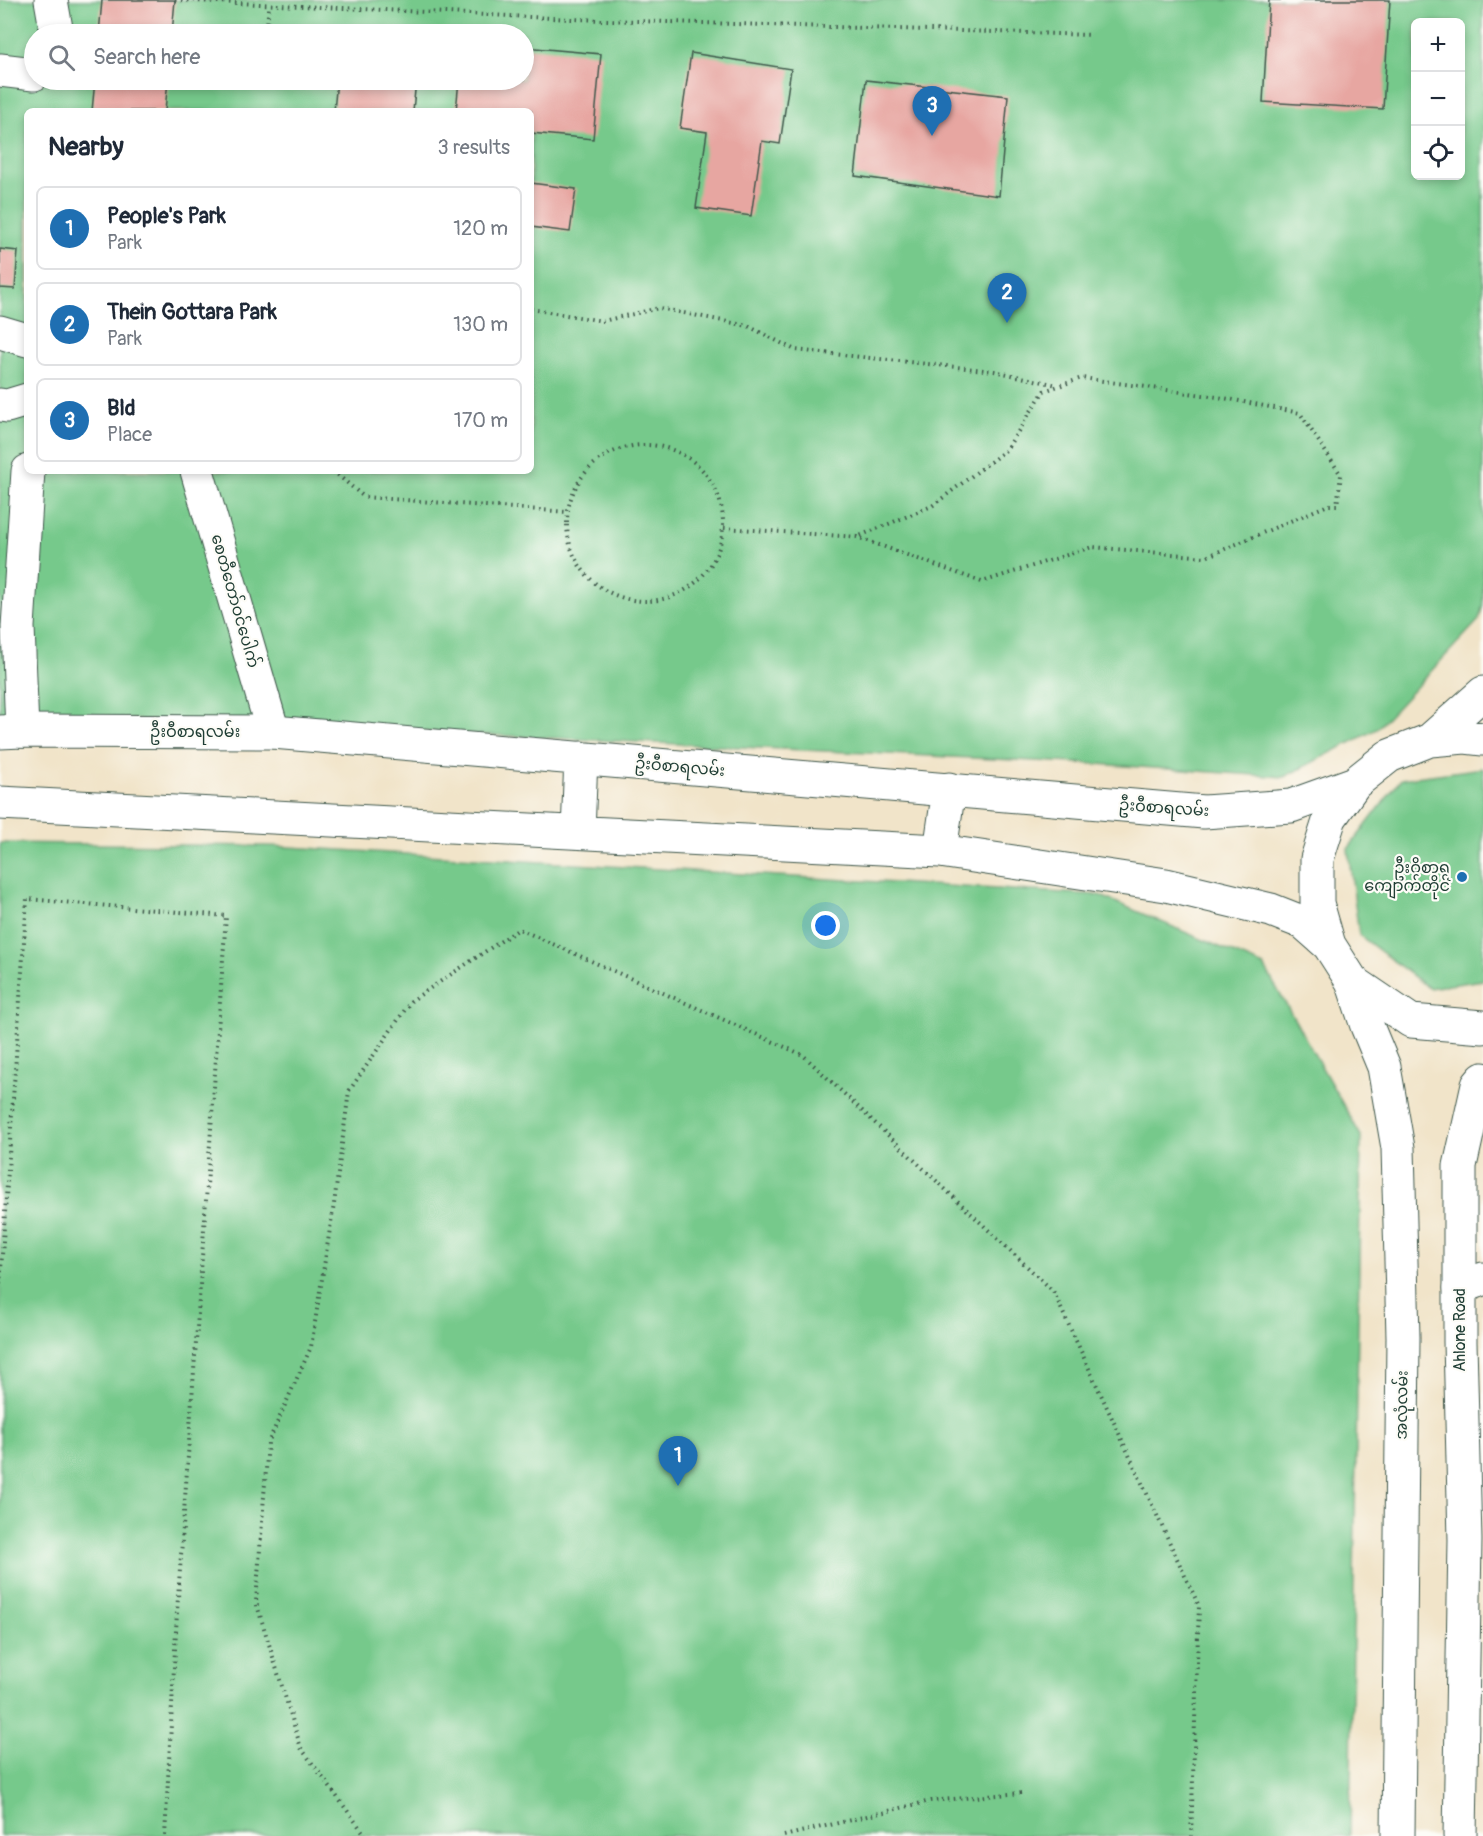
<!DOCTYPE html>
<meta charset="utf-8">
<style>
:root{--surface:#fff;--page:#f6f6f7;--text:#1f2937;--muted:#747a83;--line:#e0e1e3;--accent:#1f6fb2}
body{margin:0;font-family:Pangolin,"Noto Sans Myanmar",sans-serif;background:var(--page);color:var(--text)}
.controls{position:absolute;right:18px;top:18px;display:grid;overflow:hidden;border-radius:9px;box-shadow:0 3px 9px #0003}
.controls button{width:54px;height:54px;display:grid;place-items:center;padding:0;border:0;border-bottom:2px solid var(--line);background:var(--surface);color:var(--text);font:30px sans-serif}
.you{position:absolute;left:826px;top:926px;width:21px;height:21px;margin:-15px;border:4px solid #fff;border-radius:50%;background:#1a73e8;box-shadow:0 0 0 9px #1a73e833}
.badge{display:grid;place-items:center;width:39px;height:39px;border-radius:50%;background:var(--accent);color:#fff;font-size:20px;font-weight:700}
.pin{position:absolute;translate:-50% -50px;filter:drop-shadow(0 2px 3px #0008)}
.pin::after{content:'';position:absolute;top:32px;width:21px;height:18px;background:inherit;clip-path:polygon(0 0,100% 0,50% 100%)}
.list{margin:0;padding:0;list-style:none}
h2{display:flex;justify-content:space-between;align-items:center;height:78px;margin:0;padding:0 24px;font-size:26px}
h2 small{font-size:20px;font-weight:400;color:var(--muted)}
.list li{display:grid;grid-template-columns:39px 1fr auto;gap:18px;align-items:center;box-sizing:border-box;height:84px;margin:0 12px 12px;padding:0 12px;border:2px solid var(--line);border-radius:9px}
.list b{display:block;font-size:22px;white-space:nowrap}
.list p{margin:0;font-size:20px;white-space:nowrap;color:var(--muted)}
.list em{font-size:20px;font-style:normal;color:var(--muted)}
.icon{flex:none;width:33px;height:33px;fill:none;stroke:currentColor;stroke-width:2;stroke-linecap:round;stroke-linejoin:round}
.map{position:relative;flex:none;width:1483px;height:1836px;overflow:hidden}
.search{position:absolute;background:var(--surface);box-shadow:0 3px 9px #0003;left:24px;top:24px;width:510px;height:66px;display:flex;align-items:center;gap:15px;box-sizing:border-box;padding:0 21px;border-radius:33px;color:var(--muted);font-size:22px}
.panel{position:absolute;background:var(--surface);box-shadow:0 3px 9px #0003;left:24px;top:108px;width:510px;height:366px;border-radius:9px}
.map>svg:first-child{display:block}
</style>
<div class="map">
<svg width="1483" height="1836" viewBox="0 0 1483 1836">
<rect width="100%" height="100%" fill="#fdfcf7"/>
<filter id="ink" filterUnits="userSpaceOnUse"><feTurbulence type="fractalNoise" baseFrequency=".0167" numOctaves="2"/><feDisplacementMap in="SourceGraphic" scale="12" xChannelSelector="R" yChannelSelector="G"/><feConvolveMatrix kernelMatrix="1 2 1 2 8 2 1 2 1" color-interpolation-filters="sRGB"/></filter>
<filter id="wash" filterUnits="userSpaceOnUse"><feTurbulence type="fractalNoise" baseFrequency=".008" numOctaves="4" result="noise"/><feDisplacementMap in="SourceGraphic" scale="24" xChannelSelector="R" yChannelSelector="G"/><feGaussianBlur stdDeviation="1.35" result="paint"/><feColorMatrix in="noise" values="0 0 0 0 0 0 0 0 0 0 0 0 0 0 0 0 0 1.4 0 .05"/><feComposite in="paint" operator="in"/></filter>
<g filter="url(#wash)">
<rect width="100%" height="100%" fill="#f1e4c9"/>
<path fill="#76c98b" stroke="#4a8360" stroke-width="1.5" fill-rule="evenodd" d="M0,0H1483V604L1479,620L1377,729L1284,777L1096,764L324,727L0,714ZM1416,22H1460V176H1416ZM34,34H524V80H34ZM27,111H531V471H27Z
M1483,768V980L1429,988L1359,935L1348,849L1401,779Z
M0,843L272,846L1099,895L1264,966L1361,1136L1350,1836H0Z"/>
<g id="blocks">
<path fill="#e7a6a1" d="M102,0H175L172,34H99Z
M1269,0H1390L1383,109L1263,102Z
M524,47L601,54L593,139L531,133V111H456L459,80H524Z
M691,53L791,69L780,144L762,141L751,216L696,208L707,132L680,128Z
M95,80H168L165,111H92Z
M337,80H416L413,111H334Z
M866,80L1008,96L999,196L855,176Z
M531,183L576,189L570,232L531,227Z
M0,249L18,251L15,289L0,288Z"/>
</g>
</g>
<g filter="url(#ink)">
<use href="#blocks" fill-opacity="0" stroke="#3e564a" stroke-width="1.5"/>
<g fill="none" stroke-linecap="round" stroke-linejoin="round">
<g stroke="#3e564a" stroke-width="35">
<path id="minor" d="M51,0L57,34
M0,70L34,74
M0,332L27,340
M0,405L7,406L27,400
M197,471L273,732
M22,731L18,627L28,471
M1460,1288L1483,1279"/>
</g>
<g stroke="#3e564a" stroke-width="35">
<path id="major" d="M0,732L22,731L273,732L1204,812L1291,806L1355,783
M1483,739L1465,737L1430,740L1389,756L1355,783L1330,818L1317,859V903L1329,945L1352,981L1411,1021L1483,1027
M1430,740L1483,693
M0,803L940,851L1166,885L1271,910L1304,923L1329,945
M578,832L581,758
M940,851L949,789
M1352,981L1367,1026L1384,1067L1398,1148L1403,1337L1398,1836
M1460,1836L1465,1540L1460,1342V1166L1478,1085L1483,1079"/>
</g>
<path stroke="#3e564a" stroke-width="4" stroke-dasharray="1.5 4.5" stroke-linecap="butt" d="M175,0L572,19L1092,35
M266,34L269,5
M261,87L262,80
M531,309L603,321L659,308L748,326L795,350L994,371L1057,385
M567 523a78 78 0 1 1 156 0a78 78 0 1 1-156 0Z
M333,471L364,497L568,512
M724,528L857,537L982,582L1092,547L1206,557L1328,505H1337L1341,475L1300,413L1224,398L1082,378L1044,391L1006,450L932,506L857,537
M0,1284L27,899L226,916L177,1612L165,1836
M366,1836L301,1748L256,1602L268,1443L311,1347L334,1204L349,1091L411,1001L519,929L803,1055L1053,1291L1199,1606L1191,1836
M784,1836L930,1801L1021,1793"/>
<use href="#minor" stroke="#fff" stroke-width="33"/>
<use href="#major" stroke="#fff" stroke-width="33"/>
</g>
</g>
<circle fill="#1f6fb2" stroke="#fdfcf7" stroke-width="2" cx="1462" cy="877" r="6"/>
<g text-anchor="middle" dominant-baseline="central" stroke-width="4.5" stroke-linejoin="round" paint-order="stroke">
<g font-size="16" fill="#1f3d34" stroke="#fdfcf7">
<text transform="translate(235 601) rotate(74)">စေတီတော်ဝင်ပေါက်</text>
<text x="195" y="732">ဦးဝီစာရလမ်း</text>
<text transform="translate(680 767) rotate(5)">ဦးဝီစာရလမ်း</text>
<text transform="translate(1164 808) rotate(4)">ဦးဝီစာရလမ်း</text>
<text transform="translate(1460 1330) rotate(-90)">Ahlone Road</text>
<text transform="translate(1402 1405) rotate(-89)">အလုံလမ်း</text>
</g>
<g font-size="16" fill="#1f3d34" stroke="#fdfcf7" text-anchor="end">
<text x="1450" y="868">ဦးဝိစာရ<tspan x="1450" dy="18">ကျောက်တိုင်</tspan></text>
</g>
</g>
</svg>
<div class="controls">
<button>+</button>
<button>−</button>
<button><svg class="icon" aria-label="locate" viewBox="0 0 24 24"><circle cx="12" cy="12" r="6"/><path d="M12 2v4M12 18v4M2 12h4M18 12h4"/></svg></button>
</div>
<div class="you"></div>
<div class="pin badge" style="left:678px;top:1486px">1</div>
<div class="pin badge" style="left:1007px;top:323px">2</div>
<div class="pin badge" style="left:932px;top:136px">3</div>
<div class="search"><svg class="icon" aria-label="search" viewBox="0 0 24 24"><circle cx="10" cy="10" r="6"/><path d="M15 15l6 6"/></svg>Search here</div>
<section class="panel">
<h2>Nearby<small>3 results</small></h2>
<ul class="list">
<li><span class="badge">1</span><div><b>People's Park</b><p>Park</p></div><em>120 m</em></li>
<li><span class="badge">2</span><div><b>Thein Gottara Park</b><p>Park</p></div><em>130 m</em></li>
<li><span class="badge">3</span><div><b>Bld</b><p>Place</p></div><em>170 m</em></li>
</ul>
</section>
</div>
